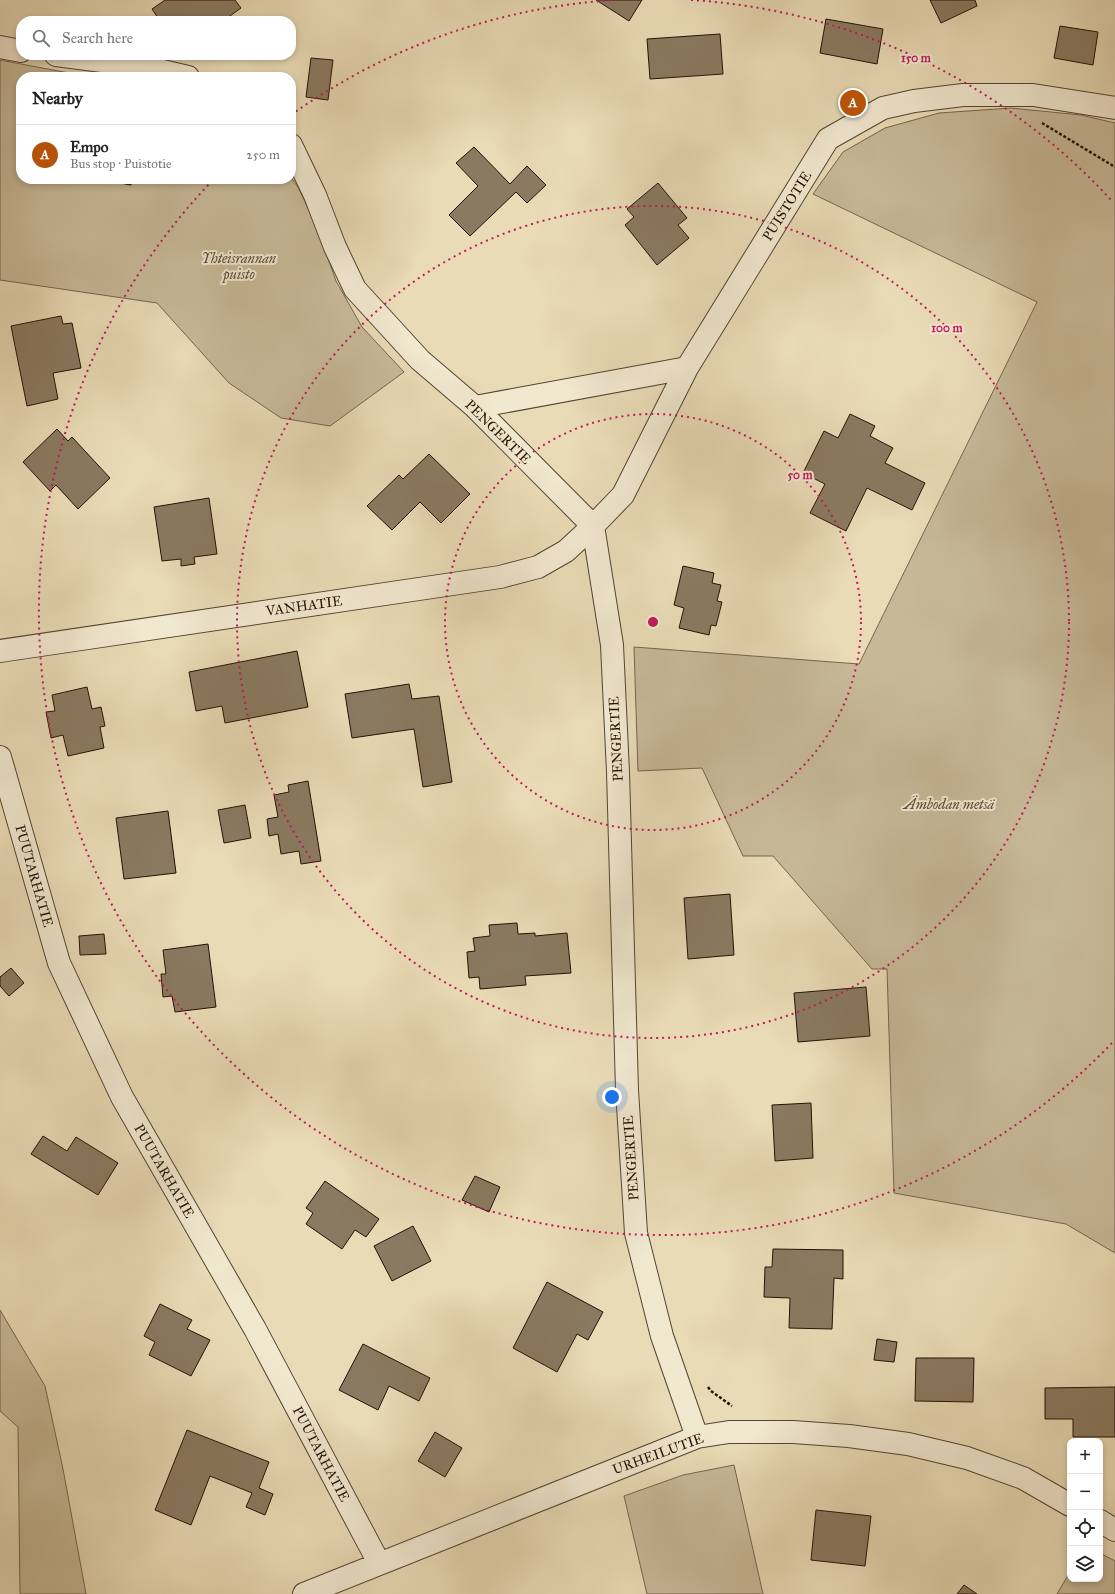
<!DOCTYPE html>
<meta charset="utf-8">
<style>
:root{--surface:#fff;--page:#f2f2f2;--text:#222;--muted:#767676;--line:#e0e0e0;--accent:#b45309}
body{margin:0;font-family:"IM FELL Great Primer",serif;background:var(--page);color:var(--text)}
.controls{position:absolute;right:12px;bottom:12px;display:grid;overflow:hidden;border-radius:8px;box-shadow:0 2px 6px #0003}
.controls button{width:36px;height:36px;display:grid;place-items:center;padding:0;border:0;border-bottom:1px solid var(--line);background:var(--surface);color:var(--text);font:20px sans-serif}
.you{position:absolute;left:612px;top:1097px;width:14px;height:14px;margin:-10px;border:3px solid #fff;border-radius:50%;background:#1a73e8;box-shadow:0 0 0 6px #1a73e833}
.badge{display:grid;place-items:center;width:26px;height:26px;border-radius:50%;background:var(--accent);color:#fff;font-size:13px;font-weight:700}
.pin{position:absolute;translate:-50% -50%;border:2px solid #fff;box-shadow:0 1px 4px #0006}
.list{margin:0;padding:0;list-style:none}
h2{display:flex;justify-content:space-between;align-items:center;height:52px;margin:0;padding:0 16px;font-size:17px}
h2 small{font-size:13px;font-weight:400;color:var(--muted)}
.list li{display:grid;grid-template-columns:26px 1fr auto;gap:12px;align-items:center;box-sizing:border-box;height:60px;padding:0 16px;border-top:1px solid var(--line)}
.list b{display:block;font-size:15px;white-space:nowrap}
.list p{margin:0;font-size:13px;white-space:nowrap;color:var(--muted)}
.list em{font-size:13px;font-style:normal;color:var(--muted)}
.icon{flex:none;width:22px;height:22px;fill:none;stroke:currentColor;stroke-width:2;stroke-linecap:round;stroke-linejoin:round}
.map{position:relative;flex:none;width:1115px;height:1594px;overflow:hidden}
.search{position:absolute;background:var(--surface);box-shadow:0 2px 6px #0003;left:16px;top:16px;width:280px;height:44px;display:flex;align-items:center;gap:10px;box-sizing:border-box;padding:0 14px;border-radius:16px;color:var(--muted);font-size:15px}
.panel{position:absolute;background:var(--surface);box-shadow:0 2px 6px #0003;left:16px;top:72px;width:280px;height:112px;border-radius:16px}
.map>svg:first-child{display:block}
</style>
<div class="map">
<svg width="1115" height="1594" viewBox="0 0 1115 1594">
<rect width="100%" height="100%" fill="#e9dbb6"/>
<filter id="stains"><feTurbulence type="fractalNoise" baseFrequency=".005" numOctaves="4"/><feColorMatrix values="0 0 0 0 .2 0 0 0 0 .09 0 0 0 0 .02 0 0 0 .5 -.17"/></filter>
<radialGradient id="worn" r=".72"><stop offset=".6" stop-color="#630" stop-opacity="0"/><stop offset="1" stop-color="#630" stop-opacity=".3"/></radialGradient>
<path fill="#c7b998" stroke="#75654e" d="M0,60L90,77H21V179H291V177L299,189L318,230L336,281L362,327L404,372L330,426L281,418L229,383L157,303L0,280Z
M1011,108L1081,115L1115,123V1253L1066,1224L894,1193L887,969H872L773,856H743L702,768L638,771L634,647L859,664L1037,302L813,194L843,152L885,128L939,113Z
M0,1310L45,1386L63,1469L86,1594H20L18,1427L0,1411Z
M734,1465L763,1594H647L624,1496L683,1475Z
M1100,1553L1115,1561V1594H1057L1070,1572V1579H1100Z"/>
<path fill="#8a7a61" stroke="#231104" d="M165,0H235L241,8L223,21H160L152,9Z
M596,0H642L629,21Z
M930,0H975L977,6L941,23Z
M826,19L883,29L877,64L820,53Z
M1060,26L1098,32L1093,65L1054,58Z
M720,34L723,74L650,79L647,39Z
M311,58L333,60L328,100L306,97Z
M474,147L510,184L527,166L546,185L527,203L516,192L470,236L449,215L478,186L456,163Z
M115,179H132L131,185L114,182Z
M658,183L687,218L678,225L689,238L657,265L625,225L634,217L627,209Z
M61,316L63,324L72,323L81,368L53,373L58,399L27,406L11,326Z
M850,414L875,426L870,436L893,448L885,463L925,483L912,510L867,488L846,531L810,513L825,484L803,473L824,431L838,438Z
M57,429L68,441L72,437L110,478L78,509L56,485L50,491L23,462Z
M429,454L470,494L441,523L420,502L392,530L367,506L399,475L403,479Z
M209,498L217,554L194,557L195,564L181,566V559L162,561L154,507Z
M683,566L714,573L712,583L721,585L717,601L722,602L716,626L711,625L709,635L679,628L684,608L674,605Z
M297,651L308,707L225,723L222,706L196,711L189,672Z
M409,684L412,699L439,696L452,782L423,787L414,729L352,738L345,694Z
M87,687L92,709L101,707L105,726L100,727L104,748L68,756L63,735L51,738L46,712L55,711L52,695Z
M308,781L321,861L301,864L299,851L281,854L278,834L269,836L267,819L278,817L274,795L289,792L288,785Z
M245,805L251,838L224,843L218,810Z
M168,811L176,873L124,879L116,818Z
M730,894L734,955L688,959L684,898Z
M517,923L518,934L535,933V936L567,933L571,973L525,976L526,985L480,989L479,977L469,978L467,952L475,951L473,938L490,936L489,925Z
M104,934L106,954L80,955L79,936Z
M208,944L216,1007L175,1012L172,996L163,997L161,974H166L163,950Z
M11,968L24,983L9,996L0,986V977Z
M866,987L870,1036L798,1042L794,993Z
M811,1103L813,1158L775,1161L772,1105Z
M43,1136L67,1151L76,1137L118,1163L98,1195L31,1154Z
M475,1176L500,1187L489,1212L462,1200Z
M325,1181L379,1219L366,1237L355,1230L342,1249L306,1224L313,1213L306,1208Z
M413,1226L431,1261L392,1281L374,1246Z
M773,1249L843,1250V1279L834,1278L832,1329L789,1328L790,1298L764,1297L765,1267H772Z
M547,1282L603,1312L588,1340L577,1334L557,1372L513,1348Z
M160,1304L192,1320L187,1329L210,1340L191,1376L149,1355L155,1342L144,1336Z
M877,1339L897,1342L894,1362L874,1360Z
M363,1344L430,1378L419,1401L389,1386L378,1410L339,1390Z
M916,1358H974L973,1402L915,1401Z
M1115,1387V1437H1073V1419H1045V1388Z
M187,1430L269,1462L259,1488L273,1494L265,1515L246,1507L252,1493L210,1476L191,1525L155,1510Z
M435,1432L462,1448L445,1477L418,1461Z
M816,1510L871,1516L865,1566L811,1560Z
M964,1585L977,1594H957Z"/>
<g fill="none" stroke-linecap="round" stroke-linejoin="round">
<g stroke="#544430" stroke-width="24">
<path id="minor" d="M0,47L21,51
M56,55L141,66L188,77
M291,145L315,195L335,247L355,289L420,360L475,407L593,526L612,645L618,772L627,1090L636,1233L662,1336L697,1437
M475,407L687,368
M0,651L500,577L538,567L566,551L593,526L623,495L687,368L828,139L883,108L914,101L963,95H1033L1115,108
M0,757L59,963L122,1097L255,1329L379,1563
M1100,1521L1115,1530
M304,1594L697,1437L729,1432H793L849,1436L908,1444L967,1458L1023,1478L1070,1505"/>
</g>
<path stroke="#231104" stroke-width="2.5" stroke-dasharray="3 2" stroke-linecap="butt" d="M1042,123L1115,167
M708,1387L711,1391L732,1406"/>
<use href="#minor" stroke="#f1e8d0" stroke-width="22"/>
</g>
<g fill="none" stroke="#c2185b" stroke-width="2" stroke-dasharray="2 4">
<circle cx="653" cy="622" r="208"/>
<circle cx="653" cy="622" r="416"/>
<path d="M1112 1043A623 623 0 1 1 212 181M291 115A623 623 0 0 1 615 0M691 0A623 623 0 0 1 1112 201"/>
</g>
<g text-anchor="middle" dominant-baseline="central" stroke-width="4" stroke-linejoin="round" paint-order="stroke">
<g font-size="14" fill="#231104" stroke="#f1e8d0">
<text transform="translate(787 206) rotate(-58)">PUISTOTIE</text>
<text transform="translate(498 432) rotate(44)">PENGERTIE</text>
<text transform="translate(304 606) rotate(-8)">VANHATIE</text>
<text transform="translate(616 739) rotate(-93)">PENGERTIE</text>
<text transform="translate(34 876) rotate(74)">PUUTARHATIE</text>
<text transform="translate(631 1158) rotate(-94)">PENGERTIE</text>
<text transform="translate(164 1171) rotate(60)">PUUTARHATIE</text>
<text transform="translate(321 1454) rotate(62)">PUUTARHATIE</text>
<text transform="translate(658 1454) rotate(-20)">URHEILUTIE</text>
</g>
<g font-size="14" font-style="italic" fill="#5c4c38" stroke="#f1e8d0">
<text x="239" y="258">Yhteisrannan<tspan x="239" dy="16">puisto</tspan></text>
<text x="949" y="804">Ämbodan metsä</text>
</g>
</g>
<circle cx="653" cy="622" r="6" fill="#c2185b" stroke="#f1e8d0" stroke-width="2"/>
<g font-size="12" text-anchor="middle" font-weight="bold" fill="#c2185b" stroke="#f1e8d0" stroke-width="4" stroke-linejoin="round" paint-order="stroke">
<text x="916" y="62">150 m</text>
<text x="947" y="332">100 m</text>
<text x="800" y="479">50 m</text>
</g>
<rect width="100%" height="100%" filter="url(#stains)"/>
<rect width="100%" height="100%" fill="url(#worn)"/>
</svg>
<div class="controls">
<button>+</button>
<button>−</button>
<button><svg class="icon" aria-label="locate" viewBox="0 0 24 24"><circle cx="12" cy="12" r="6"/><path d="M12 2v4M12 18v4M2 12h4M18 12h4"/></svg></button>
<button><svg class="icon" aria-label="layers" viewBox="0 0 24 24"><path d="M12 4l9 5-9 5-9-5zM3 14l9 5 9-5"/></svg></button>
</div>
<div class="you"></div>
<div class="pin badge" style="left:853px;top:103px">A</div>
<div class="search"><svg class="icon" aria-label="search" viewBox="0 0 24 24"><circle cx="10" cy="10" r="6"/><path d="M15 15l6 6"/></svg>Search here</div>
<section class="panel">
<h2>Nearby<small></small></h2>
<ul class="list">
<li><span class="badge">A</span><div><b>Empo</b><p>Bus stop · Puistotie</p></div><em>250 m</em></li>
</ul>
</section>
</div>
